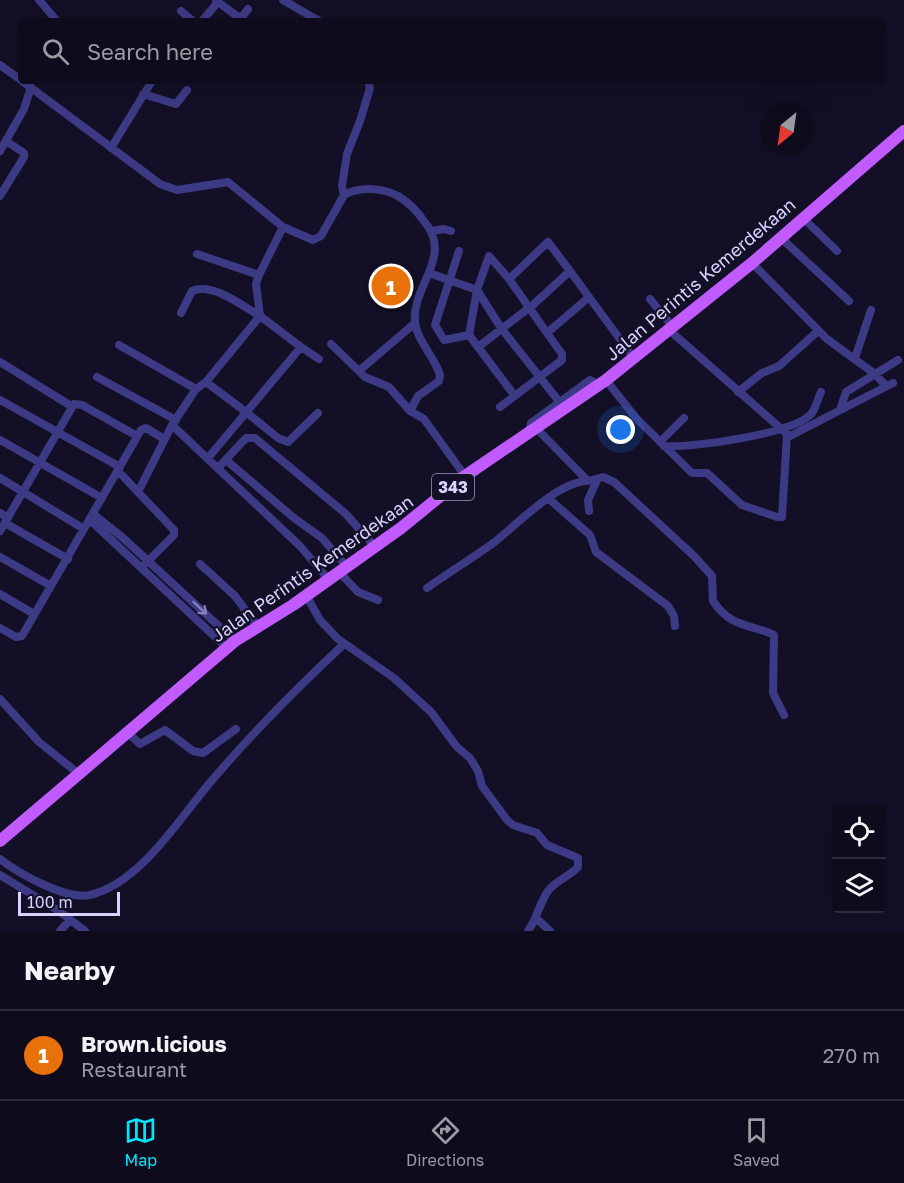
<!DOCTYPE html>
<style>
:root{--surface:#0e0b1c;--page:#171425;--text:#f1f3f6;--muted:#9b9ba3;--line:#2e2b3b;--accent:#00e5ff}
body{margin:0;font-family:"Golos Text",sans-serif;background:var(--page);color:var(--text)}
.controls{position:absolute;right:18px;bottom:18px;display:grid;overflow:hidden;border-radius:6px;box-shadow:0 6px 24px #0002}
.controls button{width:54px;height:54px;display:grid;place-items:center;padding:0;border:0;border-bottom:2px solid var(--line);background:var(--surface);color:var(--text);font:30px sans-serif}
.compass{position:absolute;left:760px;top:102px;width:54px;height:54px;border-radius:50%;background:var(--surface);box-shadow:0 6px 24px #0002;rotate:209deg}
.scale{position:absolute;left:18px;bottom:15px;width:102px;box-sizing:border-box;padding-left:6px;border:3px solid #d9d4ff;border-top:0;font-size:16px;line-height:21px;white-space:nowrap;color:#d9d4ff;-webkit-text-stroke:4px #130f26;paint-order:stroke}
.you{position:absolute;left:621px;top:430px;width:21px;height:21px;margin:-15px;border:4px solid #fff;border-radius:50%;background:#1a73e8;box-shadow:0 0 0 9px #1a73e833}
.badge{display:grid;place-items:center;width:39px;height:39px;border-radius:50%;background:var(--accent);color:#fff;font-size:20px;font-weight:700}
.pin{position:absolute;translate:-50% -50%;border:3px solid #fff;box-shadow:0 2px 6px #0006}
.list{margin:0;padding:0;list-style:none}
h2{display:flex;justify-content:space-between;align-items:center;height:78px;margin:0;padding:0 24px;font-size:26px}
h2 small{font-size:20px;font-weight:400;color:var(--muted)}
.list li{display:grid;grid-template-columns:39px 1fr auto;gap:18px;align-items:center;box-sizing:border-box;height:90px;padding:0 24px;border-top:2px solid var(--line)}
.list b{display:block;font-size:22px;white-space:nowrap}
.list p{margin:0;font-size:20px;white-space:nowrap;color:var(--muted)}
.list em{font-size:20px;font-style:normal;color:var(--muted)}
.icon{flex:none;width:33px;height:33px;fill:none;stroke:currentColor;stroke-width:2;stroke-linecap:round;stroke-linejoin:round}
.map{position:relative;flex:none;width:904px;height:931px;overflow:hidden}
.search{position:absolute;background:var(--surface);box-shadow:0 6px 24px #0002;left:18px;right:18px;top:18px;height:66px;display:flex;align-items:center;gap:15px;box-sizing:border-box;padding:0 21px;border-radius:6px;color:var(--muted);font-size:22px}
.sheet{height:168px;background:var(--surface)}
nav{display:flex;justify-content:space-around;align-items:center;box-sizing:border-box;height:84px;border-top:2px solid var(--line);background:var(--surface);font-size:16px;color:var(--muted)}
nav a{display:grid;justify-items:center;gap:3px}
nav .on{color:var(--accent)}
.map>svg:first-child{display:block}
</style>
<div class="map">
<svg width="904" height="931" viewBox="0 0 904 931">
<rect width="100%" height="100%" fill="#130f26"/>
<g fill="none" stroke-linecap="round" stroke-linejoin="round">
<path stroke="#3d3a85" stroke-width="8" d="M39,0L57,21
M283,0L319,21
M218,2L241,19
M181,11L193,21
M202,21L218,2L216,0
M239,21L248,9
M0,65L21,80
M22,81L160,184L177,190L228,182L283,227L313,240L321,236L344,195C359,187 382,187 398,196C408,202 417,211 424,221C454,257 412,285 415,321C416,340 435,357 440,375L439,381L418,396L410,411L424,419L465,476
M143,94L176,104L187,90
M111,148L152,81
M0,151L24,109L31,87
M344,195L342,186L347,154L360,121L370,88L368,81
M0,196L24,157V153L6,141
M802,217L837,251
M432,231L444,229L451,231
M780,237L849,301
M459,251L435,325L444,340L469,335
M197,254L259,275
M752,263L827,339L875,374L886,386
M429,273L477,290L501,328L565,409
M509,279L548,242L570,271
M589,297L633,357
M650,299L672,326
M181,313L192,291C213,282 242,306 260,316
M260,316L256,284L259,275L283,227
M331,344L365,377L389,387L410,411
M119,345L196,389L172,425L300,546L328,579
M301,347L319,359
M478,347L534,304L570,271L589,297L547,333L562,354V360L500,407
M855,358L871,310
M0,362L71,406
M360,370L415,323
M97,377L176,420
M606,380L636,418L692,473H707L742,505L777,517H782L787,434L668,329
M206,382L246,412
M196,389L206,382L260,316L301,347L208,458
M738,392L762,373L779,366L818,331
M514,395L469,335L477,290L489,256L509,279L547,333
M0,400L120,467
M840,410L846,392L898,360
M246,412L278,438L288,442L318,413
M537,429L588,481L603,477L614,482L694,556L712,576L713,601C732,629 749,623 774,635L773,693L784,715
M528,434L531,423L590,380L598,385
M788,437L893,383
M0,440L102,498
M660,442L684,418
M664,446C692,448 795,434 812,413C816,407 818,398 821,392
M226,460L294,518L322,538L347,567
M218,468L246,438H255L346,514L375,547
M118,471L174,530V535L145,564
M0,478L84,529
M138,492L172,425
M548,498L590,535L596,552L668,606L674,616L675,626
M589,511L588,500L597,480
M0,513L8,518
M93,514L122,537L235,641
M90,520L227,648
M5,523L68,559
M0,531L74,404L82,405L137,436
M0,557L51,586
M200,564L235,596L258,627
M339,572L358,592L378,600
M427,588C448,573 471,559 492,544C517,525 556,482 588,481
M0,594L34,614
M306,595L320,620L338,639L394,678L431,712L457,747L470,758L478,771L482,786L507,820L513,825L537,833L547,845L578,858V867C569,877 556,880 548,891C539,904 537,919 528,931
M0,628L16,637L22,636L141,430L146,428L164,439
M0,699L39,742L79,774
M127,732L140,744L165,730L193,751L203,753L236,729
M0,859C19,874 66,900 90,895C142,883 181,815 214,778C254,731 298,687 344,644
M0,875L59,911L85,931
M59,911L69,896
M537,919L550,931
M60,931L70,920"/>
<path stroke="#c25bff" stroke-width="12" d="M0,841L235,641L293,605L401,528L465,476L606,380L752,263L904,131"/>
</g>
<defs><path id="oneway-shaft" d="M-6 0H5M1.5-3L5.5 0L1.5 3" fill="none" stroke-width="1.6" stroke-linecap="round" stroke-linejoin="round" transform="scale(1.5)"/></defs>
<use stroke="#837fbc" href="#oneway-shaft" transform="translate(200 608) rotate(43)"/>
<g text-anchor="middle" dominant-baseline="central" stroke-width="4.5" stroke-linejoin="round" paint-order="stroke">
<rect fill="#130f26" stroke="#9e99be" stroke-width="1.5" x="432" y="474" width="42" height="26" rx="4.5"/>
<g font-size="16" font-weight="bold" fill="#d9d4ff">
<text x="453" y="487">343</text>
</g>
<g font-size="18" fill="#d9d4ff" stroke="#130f26">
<text transform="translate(700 279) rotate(-40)">Jalan Perintis Kemerdekaan</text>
<text transform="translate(312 568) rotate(-35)">Jalan Perintis Kemerdekaan</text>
</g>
</g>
</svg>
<div class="controls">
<button><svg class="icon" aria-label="locate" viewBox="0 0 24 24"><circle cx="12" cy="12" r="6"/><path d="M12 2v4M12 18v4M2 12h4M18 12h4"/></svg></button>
<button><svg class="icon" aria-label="layers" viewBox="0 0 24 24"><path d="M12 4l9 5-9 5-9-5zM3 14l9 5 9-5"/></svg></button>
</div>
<svg class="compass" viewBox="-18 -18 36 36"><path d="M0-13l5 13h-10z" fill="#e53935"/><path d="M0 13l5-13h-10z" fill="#9b9ba3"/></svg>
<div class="scale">100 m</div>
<div class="you"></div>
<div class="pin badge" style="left:391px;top:286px;background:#e8710a">1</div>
<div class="search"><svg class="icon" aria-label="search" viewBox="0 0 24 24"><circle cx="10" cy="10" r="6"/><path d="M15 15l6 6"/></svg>Search here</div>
</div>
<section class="sheet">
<h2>Nearby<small></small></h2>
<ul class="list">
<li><span class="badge" style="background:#e8710a">1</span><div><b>Brown.licious</b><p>Restaurant</p></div><em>270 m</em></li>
</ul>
</section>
<nav>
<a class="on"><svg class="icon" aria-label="map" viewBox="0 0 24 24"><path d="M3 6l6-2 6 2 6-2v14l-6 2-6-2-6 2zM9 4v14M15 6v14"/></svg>Map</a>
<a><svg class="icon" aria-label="directions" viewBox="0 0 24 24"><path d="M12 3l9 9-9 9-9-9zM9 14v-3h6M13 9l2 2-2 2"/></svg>Directions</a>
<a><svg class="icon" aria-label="saved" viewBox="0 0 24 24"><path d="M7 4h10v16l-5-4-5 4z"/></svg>Saved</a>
</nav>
